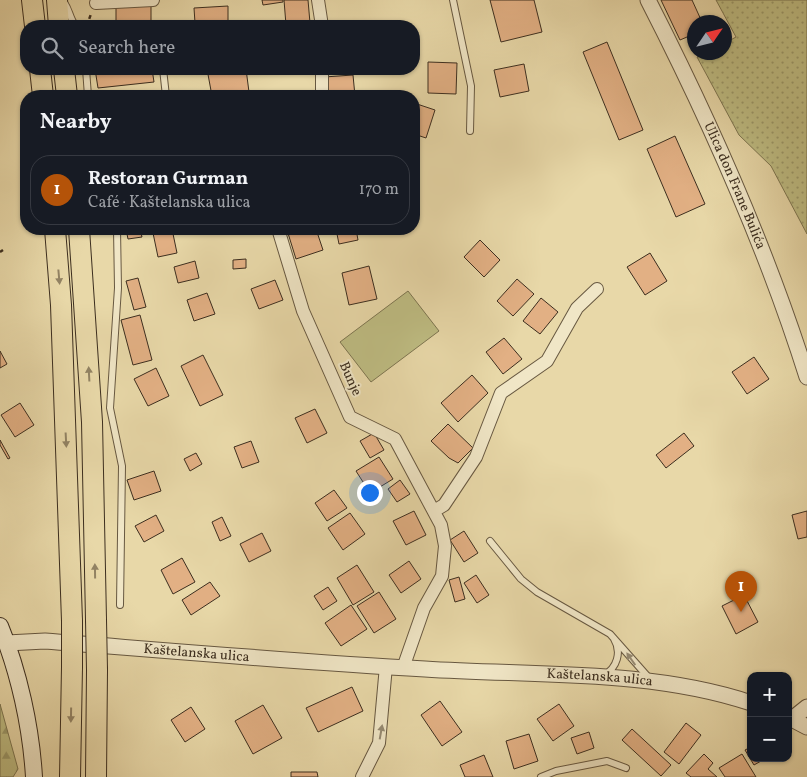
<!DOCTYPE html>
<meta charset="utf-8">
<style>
:root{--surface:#171b24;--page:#242831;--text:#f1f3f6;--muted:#9ea1a6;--line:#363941;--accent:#b45309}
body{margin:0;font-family:Vollkorn,serif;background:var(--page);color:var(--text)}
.controls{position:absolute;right:15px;bottom:15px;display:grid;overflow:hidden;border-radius:10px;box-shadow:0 1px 4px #0004}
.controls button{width:45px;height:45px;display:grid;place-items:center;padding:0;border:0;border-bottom:1px solid var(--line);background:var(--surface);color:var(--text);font:25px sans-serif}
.compass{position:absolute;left:687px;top:15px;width:45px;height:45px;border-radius:50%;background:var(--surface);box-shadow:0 1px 4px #0004;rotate:55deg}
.you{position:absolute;left:369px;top:492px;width:18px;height:18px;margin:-12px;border:4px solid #fff;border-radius:50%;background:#1a73e8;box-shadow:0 0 0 8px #1a73e833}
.badge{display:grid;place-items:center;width:32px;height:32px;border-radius:50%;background:var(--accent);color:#fff;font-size:16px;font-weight:700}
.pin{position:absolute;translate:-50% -41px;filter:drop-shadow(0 1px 2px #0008)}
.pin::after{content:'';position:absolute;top:26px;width:18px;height:15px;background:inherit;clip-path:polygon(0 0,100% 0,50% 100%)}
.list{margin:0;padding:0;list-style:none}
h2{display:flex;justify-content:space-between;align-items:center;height:65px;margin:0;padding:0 20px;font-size:21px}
h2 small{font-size:16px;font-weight:400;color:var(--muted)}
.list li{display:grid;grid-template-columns:32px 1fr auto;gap:15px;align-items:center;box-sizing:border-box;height:70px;margin:0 10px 10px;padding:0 10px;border:1px solid var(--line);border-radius:20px}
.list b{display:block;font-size:19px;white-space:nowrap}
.list p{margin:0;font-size:16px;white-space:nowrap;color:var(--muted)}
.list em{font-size:16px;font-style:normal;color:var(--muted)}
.icon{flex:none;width:28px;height:28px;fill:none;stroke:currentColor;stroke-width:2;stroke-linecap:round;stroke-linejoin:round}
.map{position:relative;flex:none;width:807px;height:777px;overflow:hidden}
.search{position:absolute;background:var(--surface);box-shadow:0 1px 4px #0004;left:20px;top:20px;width:400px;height:55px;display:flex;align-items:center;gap:12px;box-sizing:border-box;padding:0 18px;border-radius:20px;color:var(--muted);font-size:19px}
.panel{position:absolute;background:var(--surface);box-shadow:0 1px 4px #0004;left:20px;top:90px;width:400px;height:145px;border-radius:20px}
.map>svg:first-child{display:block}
</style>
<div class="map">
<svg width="807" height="777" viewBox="0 0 807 777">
<defs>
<pattern id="grass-dots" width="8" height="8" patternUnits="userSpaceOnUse" patternTransform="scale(1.25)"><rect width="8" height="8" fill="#bebc82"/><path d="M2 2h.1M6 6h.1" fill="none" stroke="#9c996a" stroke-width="1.8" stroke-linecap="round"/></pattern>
<pattern id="forest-firs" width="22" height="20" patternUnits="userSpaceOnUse" patternTransform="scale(1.25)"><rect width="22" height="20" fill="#bebc82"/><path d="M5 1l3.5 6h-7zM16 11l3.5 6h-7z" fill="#9c996a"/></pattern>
</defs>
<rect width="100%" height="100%" fill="#e8d8a8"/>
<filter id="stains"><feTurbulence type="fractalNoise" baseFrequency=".004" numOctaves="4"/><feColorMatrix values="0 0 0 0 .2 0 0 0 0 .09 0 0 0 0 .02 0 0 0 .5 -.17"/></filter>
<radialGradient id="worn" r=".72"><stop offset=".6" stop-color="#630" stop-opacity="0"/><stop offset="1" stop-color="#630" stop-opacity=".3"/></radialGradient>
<path fill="url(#grass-dots)" stroke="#7d7550" d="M716,0H807V234L771,166L739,135L697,57L707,53L724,52L725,43L736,37Z"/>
<path fill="url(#forest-firs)" stroke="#7d7550" d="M0,704L18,769L13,777H0Z"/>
<path fill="#bebc82" stroke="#7d7550" d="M408,291L439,331L371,382L340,342Z"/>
<path fill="#e2b084" stroke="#3c2e1f" d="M262,0H283V2L263,5Z
M284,0H308L310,23L286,25Z
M490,0H534L542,32L501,42Z
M661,0H692L702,22H694V34L680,40Z
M116,2H151V26H116Z
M228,6V21L195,23L194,8Z
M607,42L643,130L619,140L583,52Z
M428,62L457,63L456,94L428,93Z
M524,64L529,91L500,97L494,70Z
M95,69H152L154,82L98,88Z
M207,69H246L249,92L212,96Z
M353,75L355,96H325L324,77Z
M414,103L435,110L426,138L414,134Z
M675,136L705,204L676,217L647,149Z
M126,229H140L142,237L128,239Z
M172,229L177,253L158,257L153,233Z
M210,229H236V233L210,232Z
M292,229H316L323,250L296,259L287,230Z
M336,229H356L358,240L339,244Z
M480,240L500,260L484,277L464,257Z
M650,253L667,281L645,295L627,267Z
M246,259V268L233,269V260Z
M195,261L199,278L178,283L174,267Z
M369,266L377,299L349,305L342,273Z
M138,278L146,307L134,310L126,281Z
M517,279L534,294L513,316L497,301Z
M275,280L283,300L259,309L251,289Z
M207,293L215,314L194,321L187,300Z
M541,298L558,312L540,334L523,321Z
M140,315L152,360L133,365L121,320Z
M504,338L522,359L503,374L486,352Z
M0,351L7,364L0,368Z
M203,355L223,395L200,406L181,366Z
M754,357L769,379L747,394L732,372Z
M156,368L169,396L148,406L134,379Z
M472,375L488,393L458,422L441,403Z
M20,403L34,425L15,437L1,415Z
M315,409L327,433L307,443L295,418Z
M448,424L473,448L458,463L449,458L431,441Z
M374,433L384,450L370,458L360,441Z
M684,433L694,446L666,468L656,455Z
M0,440L10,458L8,459L0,445Z
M251,441L259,462L242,468L234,447Z
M196,453L202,464L190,471L184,459Z
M379,457L393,479L370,493L356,471Z
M154,471L161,491L134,500L127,480Z
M400,480L410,494L397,502L388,489Z
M334,490L347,508L327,521L315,503Z
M414,511L426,535L406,545L393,521Z
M807,511V537L798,539L792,515Z
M350,513L365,534L343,550L328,528Z
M156,515L164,531L144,542L135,526Z
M222,517L231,536L220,541L212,522Z
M464,531L478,553L464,562L450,540Z
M262,533L271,551L249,562L240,544Z
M182,558L195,582L173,594L161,570Z
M409,561L421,579L401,593L389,575Z
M357,565L374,592L353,605L337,578Z
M476,575L489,595L477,603L464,583Z
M459,577L465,599L455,602L449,580Z
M210,582L220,596L191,615L182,600Z
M328,587L337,601L323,610L314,596Z
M379,592L396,619L374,633L357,606Z
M744,595L758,622L736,634L722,606Z
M351,605L367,629L341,646L325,623Z
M352,687L363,711L318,732L306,708Z
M440,701L462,732L442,746L421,715Z
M559,704L574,726L553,741L537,719Z
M263,705L282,738L253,754L235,721Z
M191,707L205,729L185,742L171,720Z
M686,723L701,735L679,764L664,752Z
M632,729L671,765L661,776L622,740Z
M589,732L594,748L577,754L571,738Z
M529,734L538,761L514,769L506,741Z
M751,747V758H760L761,761L754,765L745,750Z
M704,754L713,763L708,769L717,777H691L686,773Z
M742,754L756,777H725L719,768Z
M484,755L493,777H465L460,765Z
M291,772H317L318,777H291Z"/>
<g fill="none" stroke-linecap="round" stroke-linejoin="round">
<g stroke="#675841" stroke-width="8">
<path id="service" d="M62,0C70,8 69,19 76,26
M453,0L471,86L470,131
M86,69L88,96
M163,69L166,96
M117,229L118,288L110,408L122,466L120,605
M490,541L521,579L537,592L610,634L649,678
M604,675C617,668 622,652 614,639
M541,777L556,771L607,761L626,768"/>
</g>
<g stroke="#675841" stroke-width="14">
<path id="minor" d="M318,0L322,26
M96,3L153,0
M322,96V69
M280,229L279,232L303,311L350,417L395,439L441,525L445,546L442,576L424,608L403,668
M434,511L444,505L476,457L501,393L547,361L577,308L597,289
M362,777L379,743L386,666"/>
</g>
<g stroke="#675841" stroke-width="17">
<g id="tertiary">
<path id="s1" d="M648,0C710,121 766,247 807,377"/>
<path id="s2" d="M7,643L45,641C172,651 298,662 425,669C531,676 650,669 751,703"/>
<path d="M788,717L807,727"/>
<path d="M792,719L807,707"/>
</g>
</g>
<g stroke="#3c2e1f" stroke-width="18">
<path id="secondary" d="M0,626C19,672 31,727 34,777"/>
</g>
<g stroke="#3c2e1f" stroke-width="22">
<path id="trunk" d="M32,0L35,26
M57,0L59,26
M40,69L43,96
M64,69L67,96
M55,229L61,305L72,621
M79,229L92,422L96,620
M70,777L72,667
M96,777L97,670"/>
</g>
<path stroke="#3c2e1f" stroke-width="2.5" stroke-dasharray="4 2.5" stroke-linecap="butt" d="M87,25L91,14
M0,252L3,250"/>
<use href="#service" stroke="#f0e6c6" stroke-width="6"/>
<use href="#minor" stroke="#f0e6c6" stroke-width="12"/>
<use href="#tertiary" stroke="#f0e6c6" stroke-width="15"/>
<use href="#secondary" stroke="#f0e6c6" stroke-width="16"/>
<use href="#trunk" stroke="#e8d8a8" stroke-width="20"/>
<g stroke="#3c2e1f" stroke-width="22" stroke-linecap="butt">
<path id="trunk-bridge" d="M96,620L97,670
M72,667V621"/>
</g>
<use href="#trunk-bridge" stroke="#e8d8a8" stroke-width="20"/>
</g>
<defs><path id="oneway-solid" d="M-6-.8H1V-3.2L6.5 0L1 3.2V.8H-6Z" transform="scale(1.25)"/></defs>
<g fill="#928364">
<use href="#oneway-solid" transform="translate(59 277) rotate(85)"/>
<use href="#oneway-solid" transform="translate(89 374) rotate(-93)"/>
<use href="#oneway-solid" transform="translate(66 440) rotate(87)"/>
<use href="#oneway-solid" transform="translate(95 571) rotate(-91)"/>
<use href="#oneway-solid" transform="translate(71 715) rotate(91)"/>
</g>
<g fill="#968a72">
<use href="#oneway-solid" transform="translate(631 659) rotate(-125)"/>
<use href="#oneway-solid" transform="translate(381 732) rotate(-80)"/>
</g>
<g text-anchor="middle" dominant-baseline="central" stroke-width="4" stroke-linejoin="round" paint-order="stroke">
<g font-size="14" fill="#3c2e1f" stroke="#f0e6c6">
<text stroke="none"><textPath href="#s1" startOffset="205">Ulica don Frane Bulića</textPath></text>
<text transform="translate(350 379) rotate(66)">Bunje</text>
<text stroke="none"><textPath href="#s2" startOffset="190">Kaštelanska ulica</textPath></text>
<text stroke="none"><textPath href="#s2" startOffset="594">Kaštelanska ulica</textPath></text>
</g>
</g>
<rect width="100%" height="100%" filter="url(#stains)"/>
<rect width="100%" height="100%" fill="url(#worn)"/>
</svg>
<div class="controls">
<button>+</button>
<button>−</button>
</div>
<svg class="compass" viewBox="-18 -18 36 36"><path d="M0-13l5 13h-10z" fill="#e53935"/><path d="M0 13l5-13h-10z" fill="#9ea1a6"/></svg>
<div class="you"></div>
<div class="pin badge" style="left:741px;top:612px">1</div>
<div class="search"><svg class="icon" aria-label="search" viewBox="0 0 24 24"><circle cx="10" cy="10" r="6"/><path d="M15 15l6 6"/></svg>Search here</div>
<section class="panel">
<h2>Nearby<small></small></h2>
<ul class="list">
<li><span class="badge">1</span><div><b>Restoran Gurman</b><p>Café · Kaštelanska ulica</p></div><em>170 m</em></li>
</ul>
</section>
</div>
